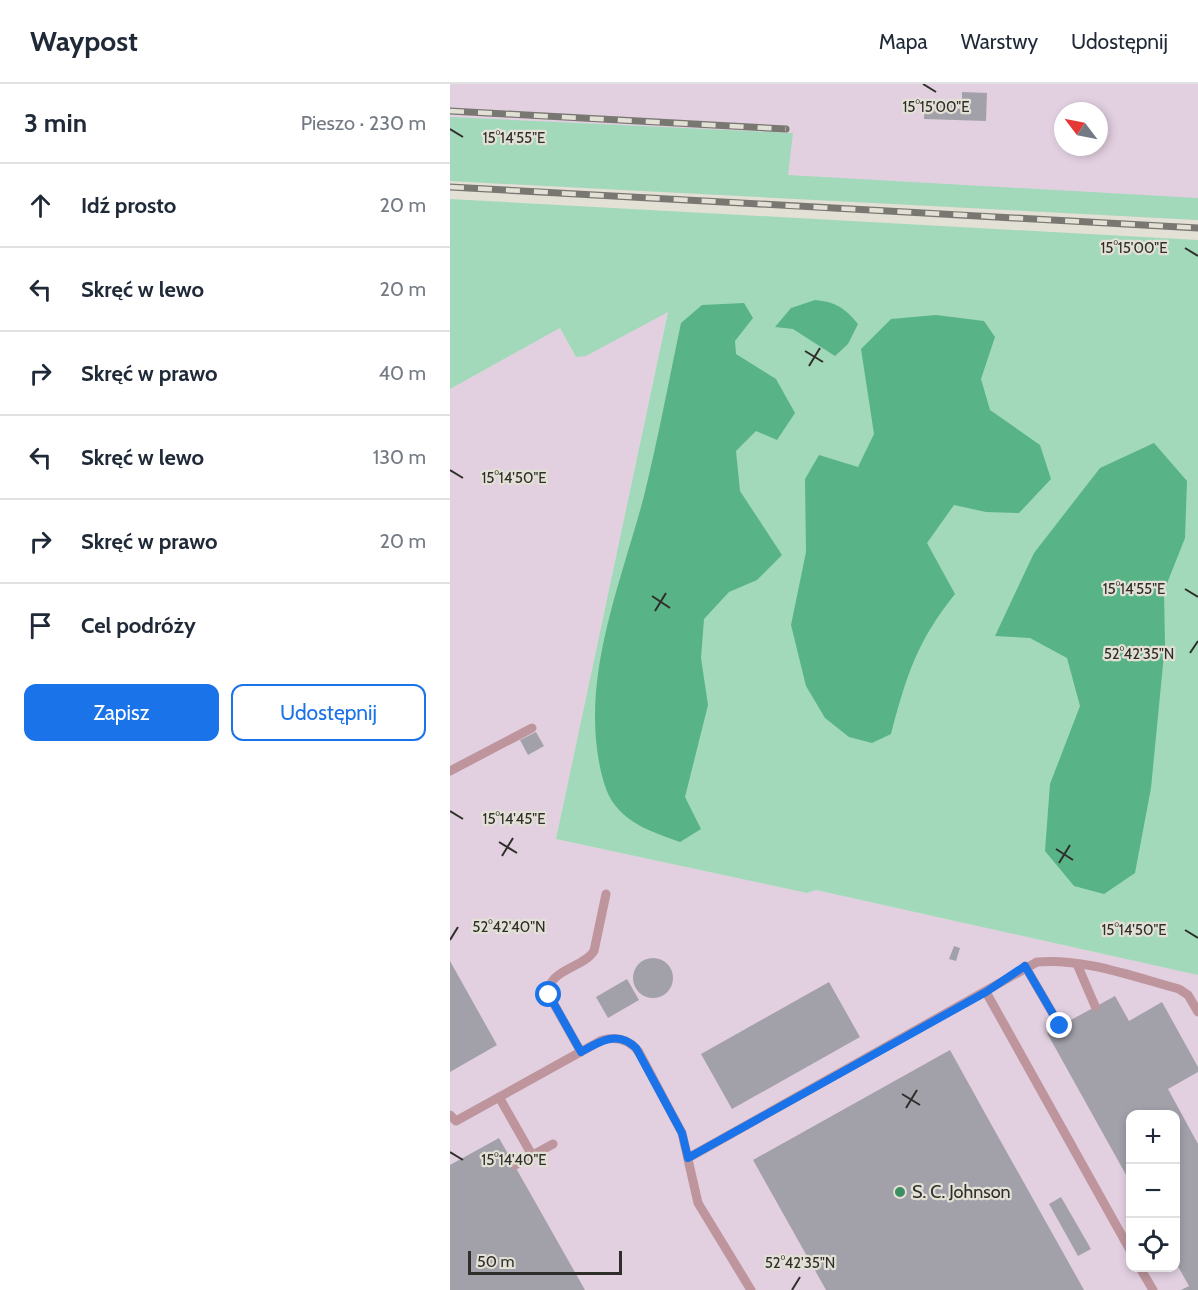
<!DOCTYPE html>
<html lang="pl">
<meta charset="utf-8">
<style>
:root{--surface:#fff;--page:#f2f2f3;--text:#1f2937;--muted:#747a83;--line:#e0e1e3;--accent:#1a73e8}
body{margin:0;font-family:Cabin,sans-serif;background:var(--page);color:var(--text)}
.controls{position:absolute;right:18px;bottom:18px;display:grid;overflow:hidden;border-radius:12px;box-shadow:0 3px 9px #0003}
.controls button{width:54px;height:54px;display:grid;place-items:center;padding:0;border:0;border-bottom:2px solid var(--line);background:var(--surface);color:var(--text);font:30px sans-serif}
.compass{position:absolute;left:604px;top:18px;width:54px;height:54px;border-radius:50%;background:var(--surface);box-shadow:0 3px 9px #0003;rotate:302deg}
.scale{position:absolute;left:18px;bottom:15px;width:154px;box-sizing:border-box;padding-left:6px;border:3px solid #2f2e2a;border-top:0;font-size:16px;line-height:21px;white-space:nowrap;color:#2f2e2a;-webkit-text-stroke:4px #e3e0d6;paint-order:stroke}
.stop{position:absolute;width:18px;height:18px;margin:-14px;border:4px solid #1a73e8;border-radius:50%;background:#fff}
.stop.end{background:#1a73e8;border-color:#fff;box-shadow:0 2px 6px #0008}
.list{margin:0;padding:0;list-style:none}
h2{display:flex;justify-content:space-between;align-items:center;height:78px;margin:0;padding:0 24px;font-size:26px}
h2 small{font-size:20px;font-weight:400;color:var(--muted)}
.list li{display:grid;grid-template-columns:39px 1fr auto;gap:18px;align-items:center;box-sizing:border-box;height:84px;padding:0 24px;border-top:2px solid var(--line)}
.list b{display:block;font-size:22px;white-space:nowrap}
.list em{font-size:20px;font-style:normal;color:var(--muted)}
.actions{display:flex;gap:12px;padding:18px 24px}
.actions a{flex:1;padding:14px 0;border:2px solid var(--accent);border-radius:12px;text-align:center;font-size:21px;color:var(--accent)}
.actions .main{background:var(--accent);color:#fff}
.icon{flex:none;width:33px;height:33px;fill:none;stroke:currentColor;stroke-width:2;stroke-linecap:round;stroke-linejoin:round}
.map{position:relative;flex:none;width:748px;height:1206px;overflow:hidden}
header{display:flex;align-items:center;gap:36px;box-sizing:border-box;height:84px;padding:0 30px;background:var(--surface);border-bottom:2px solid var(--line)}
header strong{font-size:28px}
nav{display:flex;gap:33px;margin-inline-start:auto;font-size:21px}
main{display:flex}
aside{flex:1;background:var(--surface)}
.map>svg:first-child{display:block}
</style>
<header>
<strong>Waypost</strong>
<nav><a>Mapa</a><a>Warstwy</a><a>Udostępnij</a></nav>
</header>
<main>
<aside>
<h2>3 min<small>Pieszo · 230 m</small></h2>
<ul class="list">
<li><svg class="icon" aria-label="ahead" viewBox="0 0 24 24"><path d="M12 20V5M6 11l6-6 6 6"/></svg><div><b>Idź prosto</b></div><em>20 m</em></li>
<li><svg class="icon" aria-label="left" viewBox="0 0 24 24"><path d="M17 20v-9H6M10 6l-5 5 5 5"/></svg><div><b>Skręć w lewo</b></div><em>20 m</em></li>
<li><svg class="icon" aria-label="right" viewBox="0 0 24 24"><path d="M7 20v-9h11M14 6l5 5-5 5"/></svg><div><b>Skręć w prawo</b></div><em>40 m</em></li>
<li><svg class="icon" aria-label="left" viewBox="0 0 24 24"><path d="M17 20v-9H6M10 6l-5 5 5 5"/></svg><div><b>Skręć w lewo</b></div><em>130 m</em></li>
<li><svg class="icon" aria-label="right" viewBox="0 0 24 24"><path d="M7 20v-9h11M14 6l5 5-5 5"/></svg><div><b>Skręć w prawo</b></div><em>20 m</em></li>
<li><svg class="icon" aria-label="arrive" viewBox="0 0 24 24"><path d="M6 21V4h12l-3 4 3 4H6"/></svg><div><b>Cel podróży</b></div></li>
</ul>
<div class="actions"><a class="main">Zapisz</a><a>Udostępnij</a></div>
</aside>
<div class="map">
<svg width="748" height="1206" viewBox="0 0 748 1206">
<rect width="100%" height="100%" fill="#e3e0d6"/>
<path fill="#e2d0e0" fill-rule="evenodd" d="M0,0H748V136L0,97ZM613,27H649V63H613Z
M218,227L106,755L357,809L366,806L748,891V1206H0V305L110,244L126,273L136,272ZM680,1030H726V1184H680Z"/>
<path fill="#a2d9bb" d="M0,33L343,49L338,91L748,114V136L0,97Z
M0,115L748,156V891L366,806L357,809L106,755L218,228L136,272L126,273L110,244L0,305Z"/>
<path fill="#58b387" d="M365,216C386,218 395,224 408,240L398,260L385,272L343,245L325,243L341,224Z
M294,219L303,234L285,257L286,270L326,295L345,329L327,356L306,347L286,367L290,407L332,471L307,496L279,508L254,535L251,574L258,621L235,713L251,745L230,758C204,748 179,742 162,717C156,708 152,693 150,683C131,592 171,499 194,412C208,355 219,296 231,239L252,221Z
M486,231L534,237L545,253L531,295L540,326L590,361L601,395L569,429L536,428L504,421L477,459L505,510C467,557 456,593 441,650L422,659L399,653L375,634L356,602L341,541L356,468L355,395L369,371L408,383L424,350L411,265L441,235Z
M704,359L737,397L735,454L714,507L715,560L701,704L685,789L654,810L624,802L595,767L600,700L630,622L617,574L580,554L545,552L584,469L650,384Z"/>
<path fill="#a2a1aa" d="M512,8L537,9L536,37L474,35L475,17H503V24L512,25Z
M86,648L94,662L78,671L70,656Z
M504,862L510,864L506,877L499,875Z
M183 894a20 20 0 1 1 40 0a20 20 0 1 1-40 0Z
M0,877L47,961L0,988Z
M177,895L189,916L158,934L146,913Z
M379,898L410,953L282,1025L251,970Z
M665,912L679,937L712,918L748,983V988L718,1005L748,1060V1206H731L739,1202L726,1179V1030H680V1098L597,949Z
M500,966L536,1031L634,1206H376L303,1076Z
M49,1054L135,1206H0V1081Z
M611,1113L641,1165L628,1172L599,1120Z"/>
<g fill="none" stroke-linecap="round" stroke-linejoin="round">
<path stroke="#be959c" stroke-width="9" d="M0,687L82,644
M627,880L645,922
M575,882L610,942
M536,908L680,1166
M131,968L100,913C93,886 133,885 144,867L156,810
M49,1013L82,1071
M0,1031L6,1037L152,956C167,952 179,955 189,968L232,1049L248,1119L301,1206
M238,1074L587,878C635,874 684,893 729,905L738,911L748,928
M65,1081L103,1060
M690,1184L703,1206"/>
<g stroke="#797771" stroke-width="7">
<path id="rail" d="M0,27L336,45
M0,103L748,144"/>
</g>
<use href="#rail" stroke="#e3e0d6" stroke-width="4.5" stroke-dasharray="14" stroke-linecap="butt"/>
</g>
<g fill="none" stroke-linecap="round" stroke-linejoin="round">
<path stroke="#1a73e8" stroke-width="8" d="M99,911L131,968C150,957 168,946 186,964L232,1049L238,1074L536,908L575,882L610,942"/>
</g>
<path fill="none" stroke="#2f2e2a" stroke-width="2" d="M473,0L486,8M0,45L13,53M735,164L748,172M355,267L373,278M359,282L370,264M0,386L13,394M735,505L748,513M202,512L220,524M205,527L216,509M740,569L748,557M0,727L13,735M49,758L67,769M606,765L623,776M52,772L63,754M609,779L620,761M735,846L748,854M0,856L8,843M452,1010L470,1021M456,1024L467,1006M0,1068L13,1076M342,1206L350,1193"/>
<circle fill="#3c8f61" stroke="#e3e0d6" stroke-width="2" cx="450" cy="1108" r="6"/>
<g text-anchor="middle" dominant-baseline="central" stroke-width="4.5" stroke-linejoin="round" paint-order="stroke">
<g font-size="18" fill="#2f2e2a" stroke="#e3e0d6" text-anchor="start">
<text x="462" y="1108">S. C. Johnson</text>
</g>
</g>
<g font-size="15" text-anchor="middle" fill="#2f2e2a" stroke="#e3e0d6" stroke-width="4.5" stroke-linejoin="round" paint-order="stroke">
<text x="486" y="28">15°15'00"E</text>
<text x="64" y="59">15°14'55"E</text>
<text x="684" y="169">15°15'00"E</text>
<text x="64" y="399">15°14'50"E</text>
<text x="684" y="510">15°14'55"E</text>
<text x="689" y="575">52°42'35"N</text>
<text x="64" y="740">15°14'45"E</text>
<text x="59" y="848">52°42'40"N</text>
<text x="684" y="851">15°14'50"E</text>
<text x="64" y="1081">15°14'40"E</text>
<text x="350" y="1184">52°42'35"N</text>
</g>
</svg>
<div class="controls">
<button>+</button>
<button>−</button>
<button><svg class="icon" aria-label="locate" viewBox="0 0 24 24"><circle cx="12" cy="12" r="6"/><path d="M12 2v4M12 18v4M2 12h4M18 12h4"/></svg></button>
</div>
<svg class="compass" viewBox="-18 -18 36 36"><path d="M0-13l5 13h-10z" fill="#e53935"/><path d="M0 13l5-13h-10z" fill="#747a83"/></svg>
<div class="scale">50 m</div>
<div class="stop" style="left:99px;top:911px"></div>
<div class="stop end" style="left:610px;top:942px"></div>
</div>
</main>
